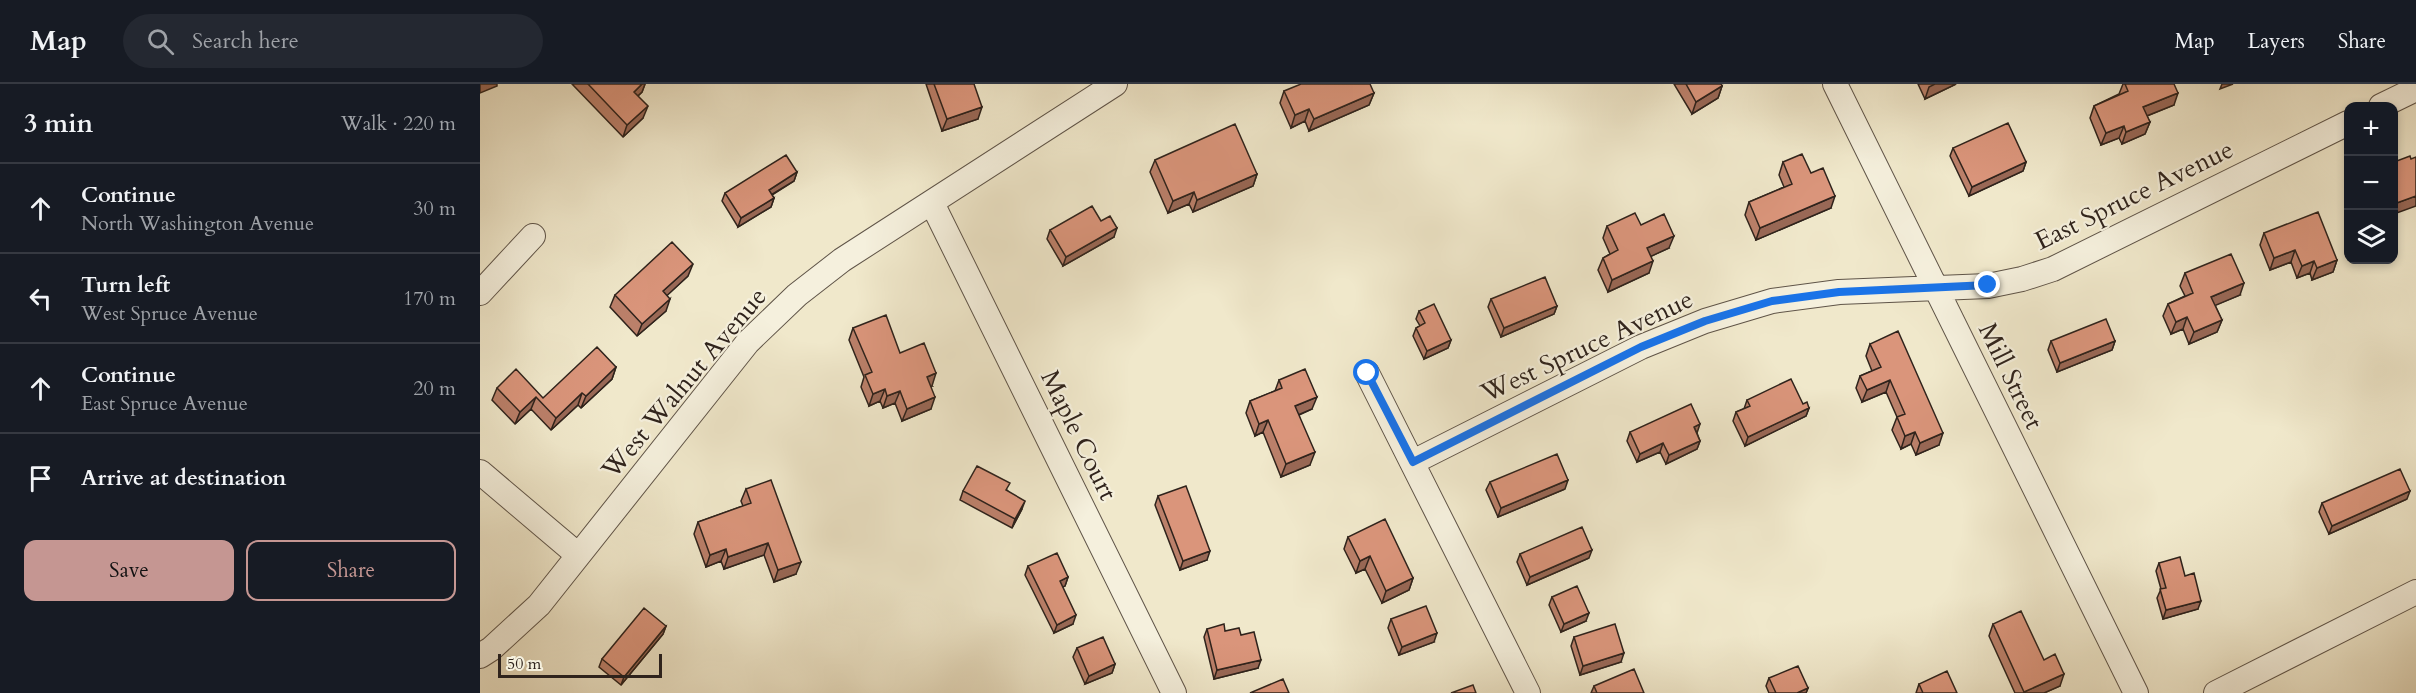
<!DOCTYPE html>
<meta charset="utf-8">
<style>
:root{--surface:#171b24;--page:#242831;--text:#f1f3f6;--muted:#9ea1a6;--line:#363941;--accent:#c59692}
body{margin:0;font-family:Cardo,serif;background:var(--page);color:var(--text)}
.controls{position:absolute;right:18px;top:18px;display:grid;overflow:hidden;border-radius:12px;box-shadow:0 3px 9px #0003}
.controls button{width:54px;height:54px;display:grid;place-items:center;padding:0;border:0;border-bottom:2px solid var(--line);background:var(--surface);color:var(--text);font:30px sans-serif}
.scale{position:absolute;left:18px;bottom:15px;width:164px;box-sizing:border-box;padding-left:6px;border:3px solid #2f231c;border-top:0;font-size:16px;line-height:21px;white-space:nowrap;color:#2f231c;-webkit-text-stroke:4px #f5f0dd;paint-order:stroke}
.stop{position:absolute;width:18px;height:18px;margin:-14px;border:4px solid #1a73e8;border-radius:50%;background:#fff}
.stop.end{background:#1a73e8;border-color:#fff;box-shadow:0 2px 6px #0008}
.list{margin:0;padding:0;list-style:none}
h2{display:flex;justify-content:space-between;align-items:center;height:78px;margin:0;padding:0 24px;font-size:26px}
h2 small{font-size:20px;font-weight:400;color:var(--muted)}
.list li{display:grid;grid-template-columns:39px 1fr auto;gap:18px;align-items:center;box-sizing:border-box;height:90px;padding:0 24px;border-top:2px solid var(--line)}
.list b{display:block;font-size:22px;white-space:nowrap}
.list p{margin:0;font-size:20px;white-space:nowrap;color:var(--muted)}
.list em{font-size:20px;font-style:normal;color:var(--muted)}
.actions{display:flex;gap:12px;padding:18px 24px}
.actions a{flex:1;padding:14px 0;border:2px solid var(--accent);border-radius:12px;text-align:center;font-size:21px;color:var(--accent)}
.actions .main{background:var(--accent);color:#111}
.icon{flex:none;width:33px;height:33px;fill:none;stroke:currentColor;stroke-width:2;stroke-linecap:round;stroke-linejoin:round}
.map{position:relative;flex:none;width:1936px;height:609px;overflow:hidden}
header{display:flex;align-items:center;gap:36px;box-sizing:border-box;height:84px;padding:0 30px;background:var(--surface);border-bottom:2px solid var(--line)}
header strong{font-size:28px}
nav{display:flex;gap:33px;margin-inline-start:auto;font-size:21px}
.search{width:420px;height:54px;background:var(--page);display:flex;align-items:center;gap:15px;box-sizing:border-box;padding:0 21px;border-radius:33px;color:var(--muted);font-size:22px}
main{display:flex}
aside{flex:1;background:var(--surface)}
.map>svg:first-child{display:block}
</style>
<header>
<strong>Map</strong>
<div class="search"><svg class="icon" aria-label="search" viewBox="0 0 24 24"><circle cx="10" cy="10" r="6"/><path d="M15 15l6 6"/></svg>Search here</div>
<nav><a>Map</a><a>Layers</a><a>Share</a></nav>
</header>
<main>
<aside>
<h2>3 min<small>Walk · 220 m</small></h2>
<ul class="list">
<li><svg class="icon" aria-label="ahead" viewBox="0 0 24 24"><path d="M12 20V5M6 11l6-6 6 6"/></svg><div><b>Continue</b><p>North Washington Avenue</p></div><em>30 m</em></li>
<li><svg class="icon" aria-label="left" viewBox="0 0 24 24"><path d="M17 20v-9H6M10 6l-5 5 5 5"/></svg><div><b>Turn left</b><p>West Spruce Avenue</p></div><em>170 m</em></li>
<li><svg class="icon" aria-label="ahead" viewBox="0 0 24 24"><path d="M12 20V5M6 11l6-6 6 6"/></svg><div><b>Continue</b><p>East Spruce Avenue</p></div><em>20 m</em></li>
<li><svg class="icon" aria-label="arrive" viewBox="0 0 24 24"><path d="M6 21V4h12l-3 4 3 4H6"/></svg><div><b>Arrive at destination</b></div></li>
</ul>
<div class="actions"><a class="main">Save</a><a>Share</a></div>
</aside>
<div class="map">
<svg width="1936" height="609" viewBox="0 0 1936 609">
<rect width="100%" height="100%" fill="#f0e8cb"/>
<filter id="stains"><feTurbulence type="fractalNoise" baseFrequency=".00333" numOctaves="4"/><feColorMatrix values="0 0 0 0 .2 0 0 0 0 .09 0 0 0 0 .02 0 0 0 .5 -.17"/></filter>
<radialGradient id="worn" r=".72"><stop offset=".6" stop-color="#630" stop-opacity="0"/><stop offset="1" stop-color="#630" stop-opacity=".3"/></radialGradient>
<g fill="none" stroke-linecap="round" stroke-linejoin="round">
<g stroke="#5f5448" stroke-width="26">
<path id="minor" d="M1355,0L1656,609
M1901,22L1936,5
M452,119L694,609
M0,209L53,152
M887,289L1048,609
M933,378L1161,263L1225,237L1292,217L1359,208L1508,202L1542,195L1573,185L1868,39
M0,388L98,471
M0,572L11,565L59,521L268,258L317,211L362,176L635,0
M1736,609L1936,508"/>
</g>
<use href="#minor" stroke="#f5f0dd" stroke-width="24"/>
</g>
<path fill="#bb806a" stroke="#2f231c" stroke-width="1.5" d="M92,0H165L162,8L158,12L163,34L143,53Z
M446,0H494L498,35L462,47Z
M1194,0H1241L1242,2L1238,14L1212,30Z
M1438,0H1476L1445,15Z
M1643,0H1694V21L1667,32L1670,38L1665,50L1642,60L1639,54L1621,61L1610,34L1614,22L1639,10Z
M804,7L894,9L889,21L829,47L825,37L811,44L800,19Z
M1473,64L1546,78L1543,87L1489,112L1470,72Z
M675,76L777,90L773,102L713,128L709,120L688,129L670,88Z
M1303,78L1351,124L1276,156L1265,131L1269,118L1304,103L1299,91Z
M317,88L314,97L292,111L294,114L291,123L258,143L242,117L245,109Z
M621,137L634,153L583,182L567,155L570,146Z
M1161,141L1189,164L1171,172L1169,189L1128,208L1118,186L1123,174L1130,170L1123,154L1127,142Z
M1784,149L1857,176L1853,188L1832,196L1830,189L1817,194L1811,178L1790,186L1780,161Z
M1705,189L1760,211L1735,221L1742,236L1737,248L1709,260L1703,245L1691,250L1683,232L1688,220L1705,212L1700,202Z
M208,192L187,211L186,227L157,252L130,223L135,211Z
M1011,215L1077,222L1074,230L1021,253L1008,223Z
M939,227L971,256L968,264L944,275L933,252L936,244L940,242L936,235Z
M373,244L452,302H451V325L422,337L415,319L403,324L400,317L389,322L381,303L384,293L369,256Z
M1571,257H1635L1632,266L1577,288L1568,266Z
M1390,260L1459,361L1436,371L1431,360L1421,365L1412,346L1417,333L1406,308L1382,318L1376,304L1380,292L1392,287L1386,272Z
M136,283L132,295L101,324L98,321L71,346L51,325L35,340L12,316L17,304L63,314Z
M799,296L832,325L819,331L830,381L801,393L783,348L775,352L766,329L770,317L795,307Z
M1267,316L1323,320L1329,324L1326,332L1265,362L1253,337L1256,328L1264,325Z
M1150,348L1217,349L1220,357L1217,365L1186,380L1180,368L1157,378L1147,357Z
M1010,398L1085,405L1018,433L1006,406Z
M266,405L316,490L294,498L284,471L244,485L241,477L226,483L214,450L218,438L263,422L261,417Z
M527,406L542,425L532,444L480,416L483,407Z
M678,412L727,476L700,486L675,421Z
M1927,415L1849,450L1839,428L1842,419Z
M868,453L933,494L929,506L902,519L885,485L876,489L864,465Z
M1040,470L1109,474L1047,501L1037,478Z
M1679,479L1705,492L1718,525L1683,535L1677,514L1681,505L1676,487Z
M548,482L588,493L585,502L582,503L593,540L574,549L545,491Z
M1072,513L1106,537L1081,548L1069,521Z
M911,535L954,558L919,571L908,544Z
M1513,540L1564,576L1580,602L1564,609H1535L1509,552Z
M186,542L183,550L141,601L119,583L122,575Z
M727,545L745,547L761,551L778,584L734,595L724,553Z
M1094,553L1141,578L1100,591L1091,562Z
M597,564L635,580L632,589L605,600L593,573Z
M1289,594L1328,604L1326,609H1289L1286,602Z
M1439,600L1477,609H1436Z
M1114,602L1164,609H1111Z"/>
<path fill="#996856" stroke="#2f231c" stroke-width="1.5" d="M0,0H17V2L0,9Z
M162,0H165L162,8L149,20L154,8Z
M1455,0H1476L1445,15L1449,3Z
M1742,0H1753L1740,5Z
M1242,2L1238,14L1212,30L1216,18Z
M894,9L889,21L829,47L834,35Z
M1698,9L1694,21L1659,35L1663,23Z
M168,22L163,34L143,53L147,41Z
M502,23L498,35L462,47L467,35Z
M829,25L825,37L811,44L815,31Z
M1670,38L1665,50L1642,60L1646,48Z
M1644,42L1639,54L1621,61L1626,49Z
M1546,78L1543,87L1489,112L1492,103Z
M317,88L314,97L286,114L289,106Z
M777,90L773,102L713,128L717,116Z
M714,108L709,120L688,129L693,117Z
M1355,112L1351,124L1276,156L1280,144Z
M1936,112V122L1914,130V120Z
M294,114L291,123L258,143L261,134Z
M637,144L634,153L583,182L586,173Z
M1194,152L1189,164L1163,176L1167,164Z
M1815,166L1811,178L1790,186L1794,174Z
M1857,176L1853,188L1832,196L1837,184Z
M1173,177L1169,189L1128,208L1132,196Z
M1834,177L1830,189L1817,194L1822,182Z
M213,180L208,192L179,219L183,207Z
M1764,199L1760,211L1727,225L1731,213Z
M190,215L186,227L157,252L162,240Z
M1077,222L1074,230L1021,253L1024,244Z
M1707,233L1703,245L1691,250L1696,238Z
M1742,236L1737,248L1709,260L1714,248Z
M971,256L968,264L944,275L947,267Z
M1635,257L1632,266L1577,288L1580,279Z
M136,283L132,295L101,324L106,312Z
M456,289L452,302L443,305L447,293Z
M1410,296L1406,308L1382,318L1387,306Z
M405,305L400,317L389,322L393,310Z
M420,307L415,319L403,324L407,312Z
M102,309L98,321L71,346L76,334Z
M56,313L51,325L35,340L40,328Z
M455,313L451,325L422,337L427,325Z
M837,313L832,325L811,334L815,322Z
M1329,324L1326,332L1265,362L1268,353Z
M788,336L783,348L775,352L779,340Z
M1220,340L1217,349L1214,343Z
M1435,348L1431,360L1421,365L1425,352Z
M1463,349L1459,361L1436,371L1440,359Z
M1220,357L1217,365L1186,380L1189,371Z
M1183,359L1180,368L1157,378L1160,370Z
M835,368L830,381L801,393L806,380Z
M1088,396L1085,405L1018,433L1021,424Z
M1930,407L1927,415L1849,450L1852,442Z
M545,417L542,425L532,444L535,435Z
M288,459L284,471L244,485L248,473Z
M246,465L241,477L226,483L230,471Z
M1112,466L1109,474L1047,501L1050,493Z
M730,467L727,476L700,486L703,477Z
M890,472L885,485L876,489L880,477Z
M321,478L316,490L294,498L298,486Z
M588,493L585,502L577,506L580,497Z
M933,494L929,506L902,519L906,507Z
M1721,517L1718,525L1683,535L1686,526Z
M1109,529L1106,537L1081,548L1084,540Z
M596,531L593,540L574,549L577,541Z
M186,542L183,550L141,601L144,593Z
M957,549L954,558L919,571L922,563Z
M1144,569L1141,578L1100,591L1103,582Z
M781,576L778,584L734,595L737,586Z
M635,580L632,589L605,600L609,592Z
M1584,590L1580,602L1564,609H1544V608Z
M1328,604L1326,609H1317Z"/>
<path fill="#da957b" stroke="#2f231c" stroke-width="1.5" d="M108,0H162L154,8L168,22L147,41Z
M454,0H494L502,23L467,35Z
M821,0H890L894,9L834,35L829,25L815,31L804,7Z
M1206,0H1241L1242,2L1216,18Z
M1645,0H1694L1698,9L1663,23L1670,38L1646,48L1644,42L1626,49L1614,22L1648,7Z
M1528,39L1546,78L1492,103L1473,64Z
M755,40L777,90L717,116L714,108L693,117L675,76Z
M1322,70L1331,89L1343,84L1355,112L1280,144L1269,118L1312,100L1303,78Z
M306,71L317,88L289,106L294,114L261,134L245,109Z
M1930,72L1931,75L1936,73V112L1914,120V87L1915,86L1914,82V78Z
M612,122L621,137L630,132L637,144L586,173L570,146Z
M1838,128L1857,176L1837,184L1834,177L1822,182L1815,166L1794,174L1784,149Z
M1155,129L1161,141L1184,130L1194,152L1167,164L1173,177L1132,196L1123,174L1138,166L1127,142Z
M192,158L213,180L183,207L190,215L162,240L135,211Z
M1751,170L1764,199L1731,213L1742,236L1714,248L1707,233L1696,238L1688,220L1713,209L1705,189Z
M1065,193L1077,222L1024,244L1011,215Z
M954,220L971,256L947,267L936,244L945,239L939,227Z
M406,231L420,269L444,259L456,289L447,293L455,313L427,325L420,307L407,312L405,305L393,310L385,291L392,288L373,244Z
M1626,235L1635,257L1580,279L1571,257Z
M1418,247L1463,349L1440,359L1435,348L1425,352L1417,333L1425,330L1410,296L1387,306L1380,292L1401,283L1390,260Z
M117,263L136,283L106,312L102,309L76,334L56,313L40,328L17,304L36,285L63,314Z
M825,285L837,313L815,322L835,368L806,380L788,336L779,340L770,317L802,304L799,296Z
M1311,295L1323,320L1327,318L1329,324L1268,353L1256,328L1270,322L1267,316Z
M1211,320L1220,340L1214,343L1220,357L1189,371L1183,359L1160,370L1150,348Z
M1077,370L1088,396L1021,424L1010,398Z
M497,382L530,399L526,406L545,417L535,435L483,407Z
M1920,385L1930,407L1852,442L1842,419Z
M291,396L321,478L298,486L288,459L248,473L246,465L230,471L218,438L271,419L266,405Z
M706,402L730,467L703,477L678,412Z
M905,435L933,494L906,507L890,472L880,477L868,453Z
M1102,443L1112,466L1050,493L1040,470Z
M577,469L588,493L580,497L596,531L577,541L548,482Z
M1700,473L1705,492L1714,489L1721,517L1686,526L1680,505L1686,504L1679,479Z
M1097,502L1109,529L1084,540L1072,513Z
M946,522L957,549L922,563L911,535Z
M164,524L186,542L144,593L122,575Z
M1541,527L1564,576L1575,570L1584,590L1544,608L1513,540Z
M744,540L745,547L759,544L761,551L774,548L781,576L737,586L727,545Z
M1135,540L1144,569L1103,582L1094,553Z
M623,553L635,580L609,592L597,564Z
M1318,582L1328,604L1317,609H1296L1289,594Z
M1154,585L1164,609H1117L1114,602Z
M1467,587L1477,609H1443L1439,600Z
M803,595L809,609H770Z
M993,601L996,609H971Z"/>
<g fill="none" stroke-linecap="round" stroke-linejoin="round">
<path stroke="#1a73e8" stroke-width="8" d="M887,289L933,378L1161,263L1225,237L1292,217L1359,208L1508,201"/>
</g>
<g text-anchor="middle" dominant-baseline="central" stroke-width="4.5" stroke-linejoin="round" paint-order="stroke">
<g font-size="26" fill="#2f231c" stroke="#f5f0dd">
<text transform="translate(1654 111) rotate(-26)">East Spruce Avenue</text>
<text transform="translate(1107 262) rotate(-25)">West Spruce Avenue</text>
<text transform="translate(1531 292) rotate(64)">Mill Street</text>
<text transform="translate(204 299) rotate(-50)">West Walnut Avenue</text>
<text transform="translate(599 351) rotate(64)">Maple Court</text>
</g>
</g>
<rect width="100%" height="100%" filter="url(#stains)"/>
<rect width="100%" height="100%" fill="url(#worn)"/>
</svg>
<div class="controls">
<button>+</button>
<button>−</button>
<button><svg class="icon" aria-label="layers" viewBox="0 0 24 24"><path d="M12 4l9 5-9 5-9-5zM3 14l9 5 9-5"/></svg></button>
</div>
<div class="scale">50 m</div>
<div class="stop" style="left:887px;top:289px"></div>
<div class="stop end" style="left:1508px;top:201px"></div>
</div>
</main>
